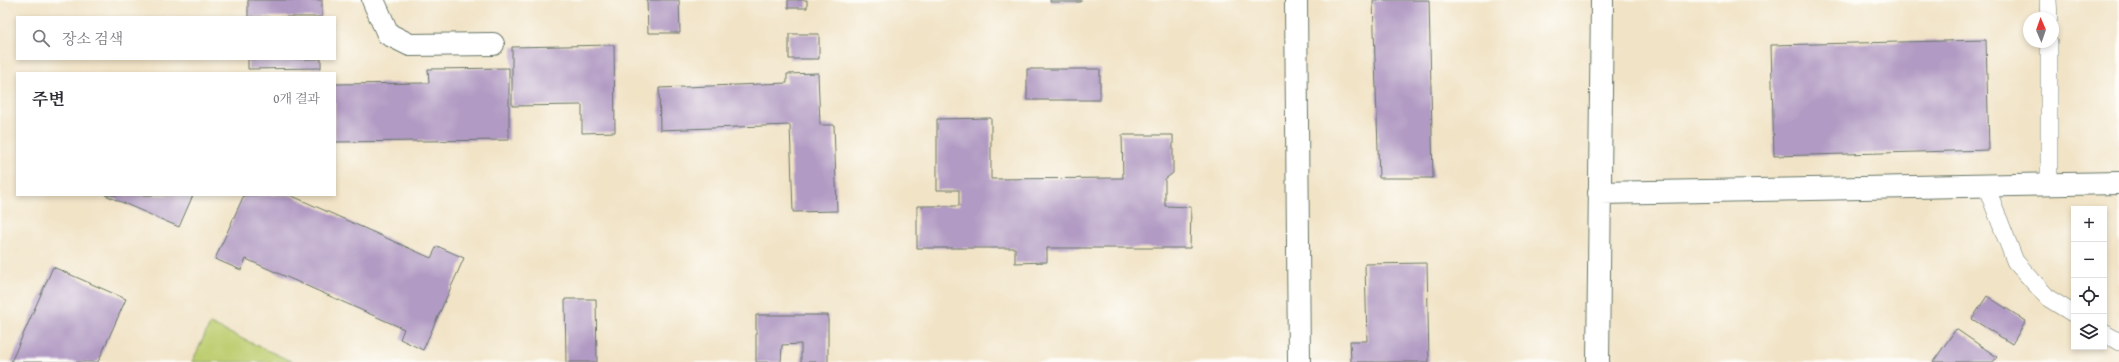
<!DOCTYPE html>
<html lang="ko">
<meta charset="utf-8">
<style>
:root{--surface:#fff;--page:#f2f2f3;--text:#2b2b33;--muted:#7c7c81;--line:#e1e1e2}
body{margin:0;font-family:"Gentium Book Plus","Noto Serif KR",serif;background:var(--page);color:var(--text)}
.controls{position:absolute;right:12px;bottom:12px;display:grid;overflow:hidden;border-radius:0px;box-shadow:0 2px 6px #0003}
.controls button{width:36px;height:36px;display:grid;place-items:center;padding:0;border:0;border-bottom:1px solid var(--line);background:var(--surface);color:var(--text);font:20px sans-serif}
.compass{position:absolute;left:2023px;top:12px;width:36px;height:36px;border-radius:50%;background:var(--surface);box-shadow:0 2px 6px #0003;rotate:358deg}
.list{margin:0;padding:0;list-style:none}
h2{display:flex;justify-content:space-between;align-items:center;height:52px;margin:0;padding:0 16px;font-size:17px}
h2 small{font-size:13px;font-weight:400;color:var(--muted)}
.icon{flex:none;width:22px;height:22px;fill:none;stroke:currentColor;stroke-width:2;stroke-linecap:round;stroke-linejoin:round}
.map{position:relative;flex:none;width:2119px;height:362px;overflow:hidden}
.search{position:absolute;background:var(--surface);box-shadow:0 2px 6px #0003;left:16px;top:16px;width:320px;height:44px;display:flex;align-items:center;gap:10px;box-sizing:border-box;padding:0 14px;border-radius:0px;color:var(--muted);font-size:15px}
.panel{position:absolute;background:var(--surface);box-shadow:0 2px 6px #0003;left:16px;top:72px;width:320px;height:124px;border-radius:0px}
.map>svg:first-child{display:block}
</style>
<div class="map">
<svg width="2119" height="362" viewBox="0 0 2119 362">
<rect width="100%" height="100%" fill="#fdfcf7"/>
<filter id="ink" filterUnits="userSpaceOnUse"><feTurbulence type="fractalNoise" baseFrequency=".025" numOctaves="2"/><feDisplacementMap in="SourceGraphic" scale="8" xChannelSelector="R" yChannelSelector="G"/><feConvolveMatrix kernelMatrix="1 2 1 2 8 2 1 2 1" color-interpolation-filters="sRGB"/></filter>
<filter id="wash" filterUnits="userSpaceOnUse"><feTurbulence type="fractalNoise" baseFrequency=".012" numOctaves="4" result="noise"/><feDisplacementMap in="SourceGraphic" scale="16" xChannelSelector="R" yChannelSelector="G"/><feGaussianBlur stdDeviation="0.9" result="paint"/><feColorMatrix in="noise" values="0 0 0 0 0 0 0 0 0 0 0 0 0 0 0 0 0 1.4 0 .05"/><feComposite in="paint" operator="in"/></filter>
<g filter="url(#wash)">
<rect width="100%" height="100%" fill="#f1e3c6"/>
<path fill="#bdcd6f" stroke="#6e8552" d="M210,324L293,362H192Z"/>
<g id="blocks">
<path fill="#b19ac3" d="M248,0H322V17H248Z
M647,0H679L680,33H648Z
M788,0H807V8H788Z
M1050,0H1081V2H1050Z
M1373,0H1429L1433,178H1379Z
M789,34H819V59H789Z
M1986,40L1989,150L1774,156L1771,45Z
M614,45L615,132L582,133V105L512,106V47Z
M248,59H321V68L248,69Z
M509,68V140L335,142V84L429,83L428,69Z
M1027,69H1100V100H1027Z
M818,73L820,125H834L837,211L793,212L790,125L660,130L659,88L787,83V74Z
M991,118V179L1123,178L1122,135H1173V173L1165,179V206L1191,207L1190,248H1047V262L1015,263V248H917V206H959V190H937V119Z
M105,195H193L179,227Z
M244,195H290L431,258L437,246L464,258L423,350L400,339L404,329L246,259L241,270L215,259Z
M1427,263L1429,362H1351L1350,341H1367L1365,264Z
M53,267L126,299L98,362H11Z
M1987,296L2026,321L2012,344L1972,319Z
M565,299H596L597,362H566Z
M756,315H828V362H801V344L782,345L781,362H756Z
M1956,329L1997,357L1993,362H1933Z"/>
</g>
</g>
<g filter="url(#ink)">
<use href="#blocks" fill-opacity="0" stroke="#687767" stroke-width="1"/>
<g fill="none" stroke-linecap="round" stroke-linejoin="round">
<g stroke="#687767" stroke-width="18">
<path id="service" d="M2048,0L2049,18
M2049,42V185
M1986,186L2015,261L2048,298L2074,314
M2104,333L2119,342"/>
</g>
<g stroke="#687767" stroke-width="24">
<path id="minor" d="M373,0L388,34L410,45L493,44
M1296,0L1299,362
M1599,193L2119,183
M1598,362L1602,0"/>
</g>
<use href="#service" stroke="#fff" stroke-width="17"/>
<use href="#minor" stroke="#fff" stroke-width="22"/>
</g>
</g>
</svg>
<div class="controls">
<button>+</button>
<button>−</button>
<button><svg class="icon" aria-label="locate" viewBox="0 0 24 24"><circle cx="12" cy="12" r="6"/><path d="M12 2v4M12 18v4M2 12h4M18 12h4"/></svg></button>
<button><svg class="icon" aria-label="layers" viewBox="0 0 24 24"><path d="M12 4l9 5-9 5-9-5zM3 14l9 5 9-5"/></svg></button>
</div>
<svg class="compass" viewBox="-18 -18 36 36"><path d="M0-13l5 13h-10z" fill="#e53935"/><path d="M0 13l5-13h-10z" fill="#7c7c81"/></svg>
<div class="search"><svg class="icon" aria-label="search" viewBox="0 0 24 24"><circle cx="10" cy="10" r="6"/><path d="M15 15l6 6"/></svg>장소 검색</div>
<section class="panel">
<h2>주변<small>0개 결과</small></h2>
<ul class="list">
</ul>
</section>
</div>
